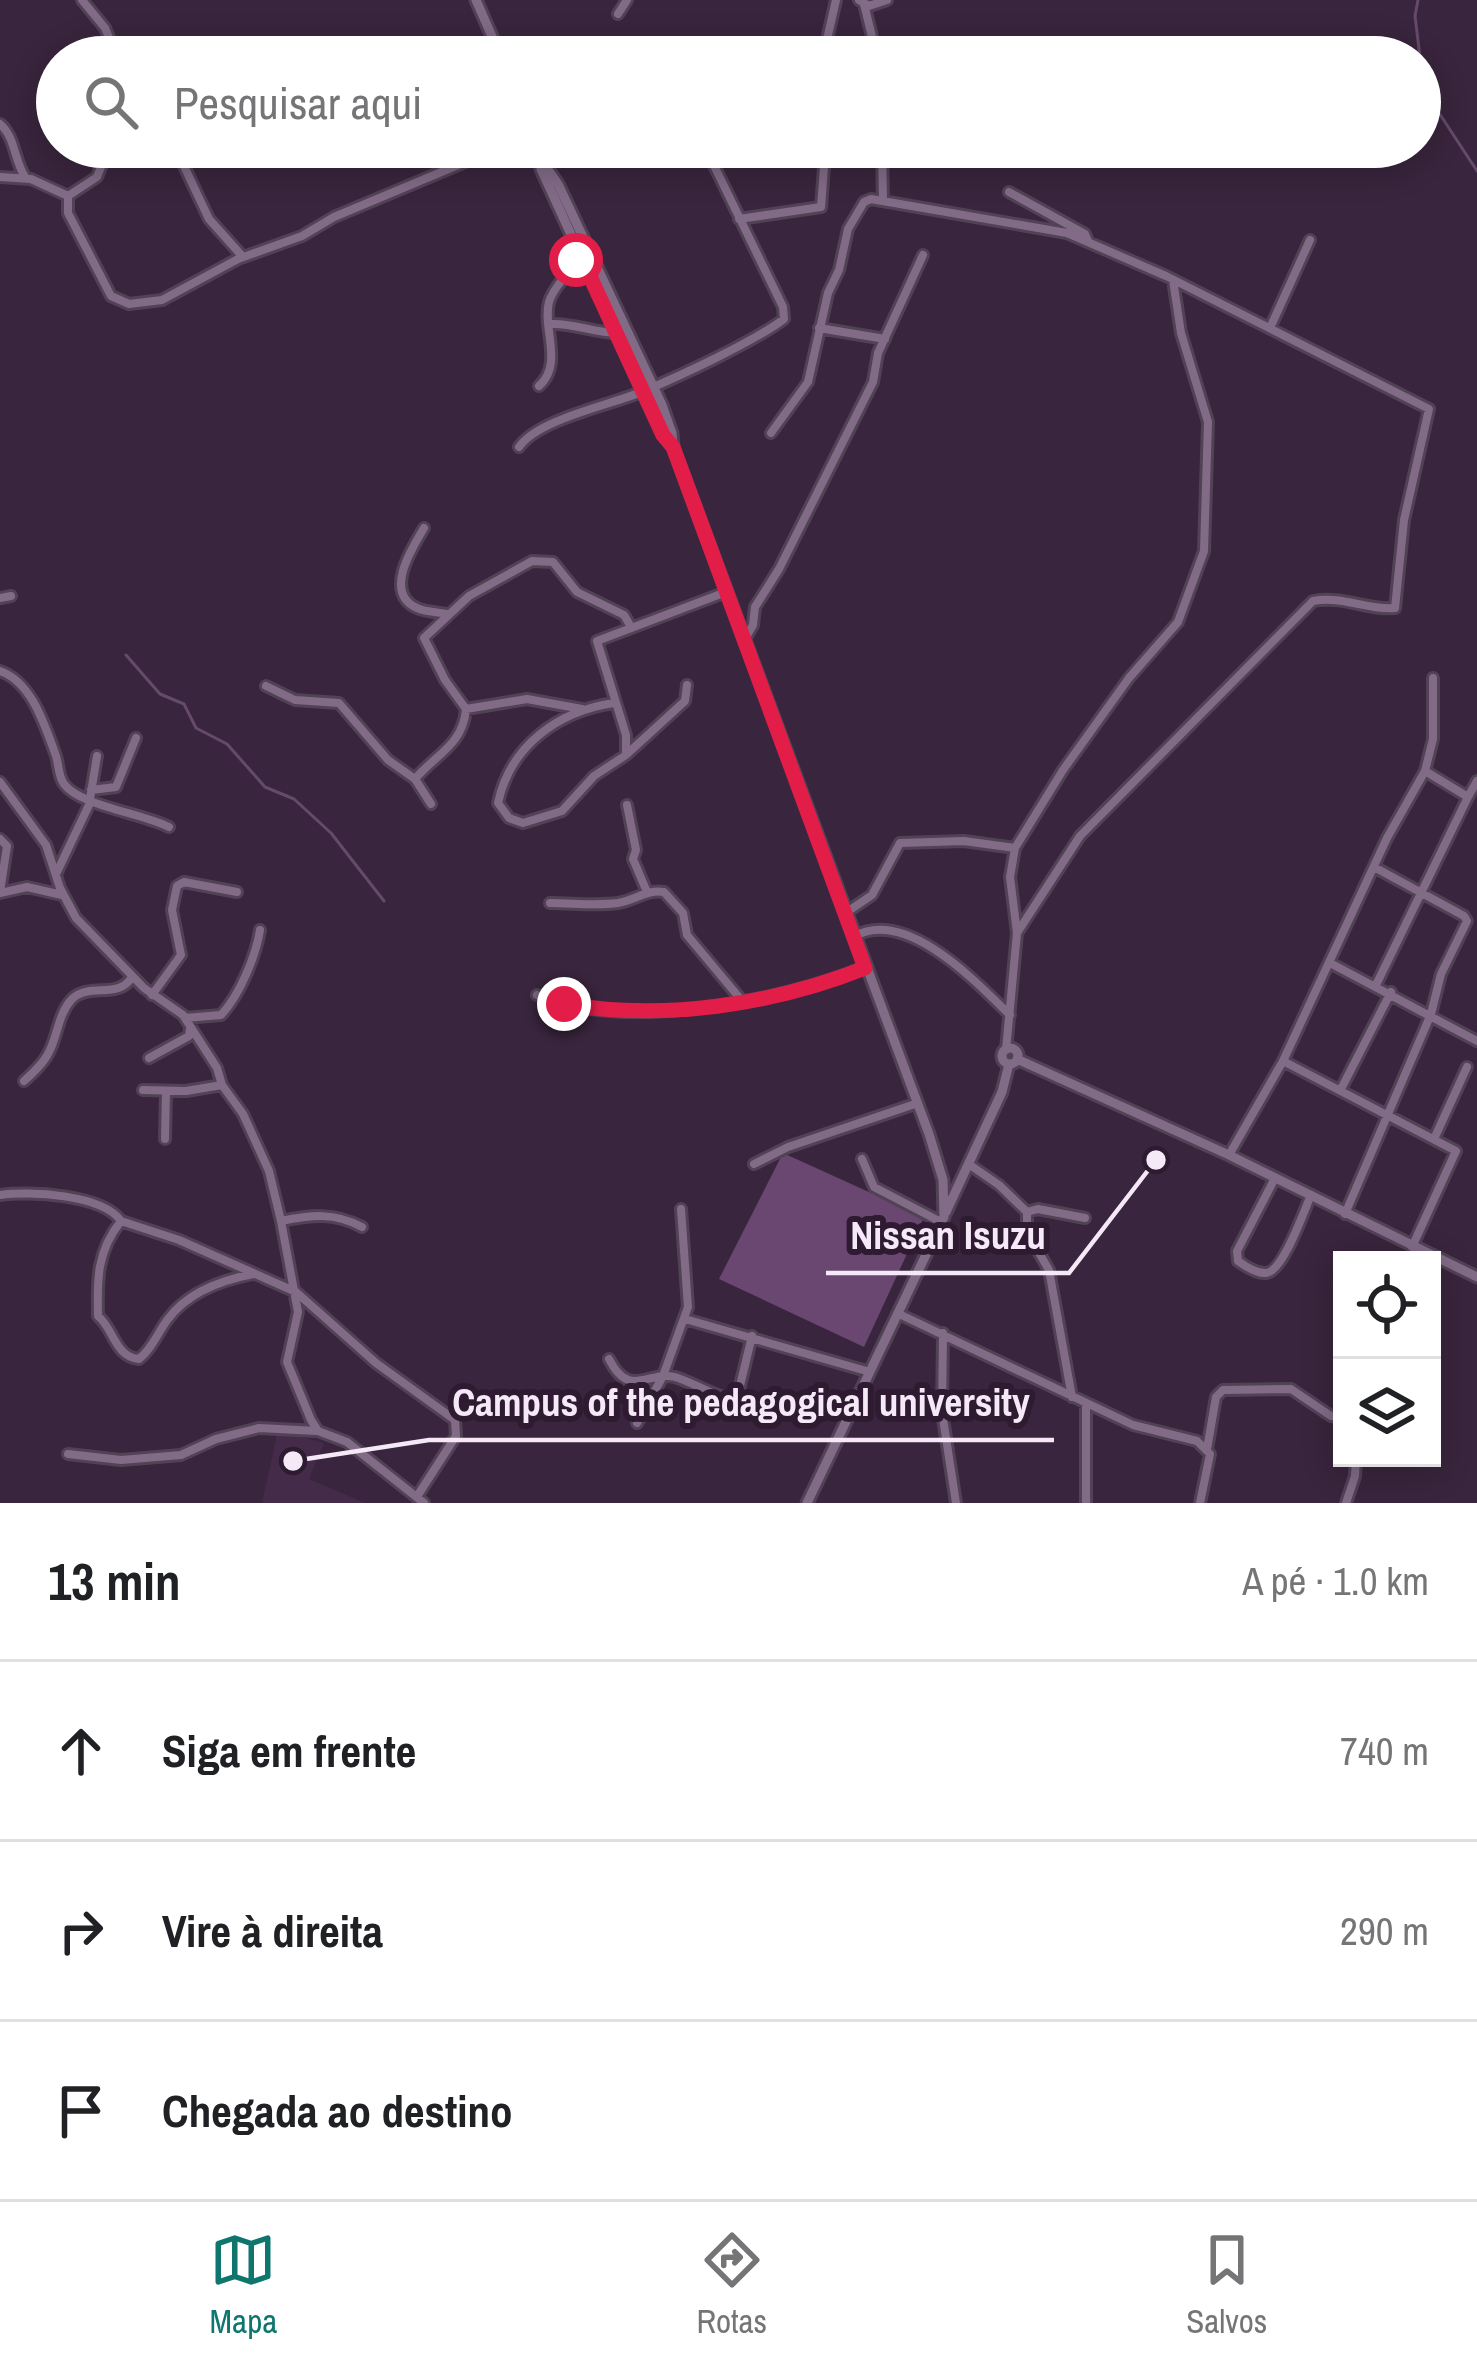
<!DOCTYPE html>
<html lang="pt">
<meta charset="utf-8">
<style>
:root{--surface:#fff;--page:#f2f2f2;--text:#202124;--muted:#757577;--line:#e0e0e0;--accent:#0f766e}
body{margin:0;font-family:"Archivo Narrow",sans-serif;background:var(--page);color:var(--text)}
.controls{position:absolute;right:36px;bottom:36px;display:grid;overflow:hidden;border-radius:0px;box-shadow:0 6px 30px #0003}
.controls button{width:108px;height:108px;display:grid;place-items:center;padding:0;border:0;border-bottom:3px solid var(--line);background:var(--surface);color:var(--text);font:60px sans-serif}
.stop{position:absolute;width:36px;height:36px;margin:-27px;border:9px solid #e11d48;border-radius:50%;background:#fff}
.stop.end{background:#e11d48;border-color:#fff;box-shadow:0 3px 12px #0008}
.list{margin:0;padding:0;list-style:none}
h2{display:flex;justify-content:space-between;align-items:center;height:156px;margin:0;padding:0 48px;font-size:51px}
h2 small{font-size:39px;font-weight:400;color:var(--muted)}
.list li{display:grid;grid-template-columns:78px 1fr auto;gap:36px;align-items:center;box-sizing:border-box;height:180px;padding:0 48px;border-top:3px solid var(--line)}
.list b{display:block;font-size:45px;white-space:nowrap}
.list em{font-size:39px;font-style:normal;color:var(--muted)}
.icon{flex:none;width:66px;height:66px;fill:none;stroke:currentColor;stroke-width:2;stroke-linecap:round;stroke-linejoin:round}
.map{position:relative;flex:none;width:1477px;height:1503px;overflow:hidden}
.search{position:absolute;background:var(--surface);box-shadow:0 6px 30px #0003;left:36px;right:36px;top:36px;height:132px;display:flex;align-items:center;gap:30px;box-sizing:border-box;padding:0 42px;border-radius:66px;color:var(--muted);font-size:45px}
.sheet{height:696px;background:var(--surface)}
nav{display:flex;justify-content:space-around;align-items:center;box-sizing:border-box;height:168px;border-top:3px solid var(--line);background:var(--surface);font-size:33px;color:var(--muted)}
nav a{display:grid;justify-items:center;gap:6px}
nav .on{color:var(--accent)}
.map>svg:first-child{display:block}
</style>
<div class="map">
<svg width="1477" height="1503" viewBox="0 0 1477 1503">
<rect width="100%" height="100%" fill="#39253d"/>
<path fill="#442b49" d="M278,1430L324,1443L309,1479L365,1503H262Z"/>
<path fill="#6a4771" d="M783,1153L924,1217L864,1347L719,1279Z"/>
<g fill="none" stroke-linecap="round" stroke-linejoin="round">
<path stroke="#654a6a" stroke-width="3" d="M1418,0L1415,16L1424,90L1477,171
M126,655L160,694L184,704L196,728L227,744L265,787L294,799L331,833L384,901"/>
<g stroke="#524256" stroke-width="14">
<path id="minor" d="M82,0L105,28L117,57
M859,0L869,6L887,0
M864,4L877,57
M618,14L627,0
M823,57L836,0
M0,124C15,136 14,160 25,177
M175,147L209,219L242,256
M882,147L883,199
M946,147H947
M545,153L557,147
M0,177L31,179L68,196
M1009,192L1085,234L1088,241
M68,196V213L111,296L129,304L162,300L238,259L302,236L334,217L501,147
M68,196L97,177L109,147
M739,219L821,207L824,167
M551,324C574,323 594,333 617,333
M819,328L885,339
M1270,328L1310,240
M539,386C564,364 542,328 549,302C555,282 575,272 577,251
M771,433L808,382L828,293L839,270L848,229L864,202L871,199L1067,233L1166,276L1429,409L1404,520L1395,608C1369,611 1342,595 1313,601L1080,836L1017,933
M519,447C538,419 611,405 644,391C680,376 755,341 784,319L783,307L705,147
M424,528C412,548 383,593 417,608C425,612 438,612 447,614
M0,598L11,596
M745,639L753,625L755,607L779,569L873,382L878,353L923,255
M0,671C32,682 45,726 56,756C59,765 58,776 64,784C80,806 142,813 169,827
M266,686L295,700L339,703L388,760L415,779L431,804
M614,703C558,711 510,746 498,803L509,818L523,823L562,811L594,776L626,755V735L597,641L726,592
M582,709L527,699L466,709L445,680L424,638L469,596L532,561L553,562L577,592L624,615L631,627
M627,754L685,701L687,685
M415,779C436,754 463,745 466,709
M0,782L46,845L60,888L76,918L144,988L183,1015L217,1068L222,1085L243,1114L269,1171L281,1221L298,1312L287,1362L311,1420L318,1431L347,1442L424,1503
M91,790L116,787L136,738
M1468,797L1477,781
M627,805L636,850L633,859L647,892
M0,839L7,846L0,892
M57,872L89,805L97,756
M0,893L27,887L62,895
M550,903C572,903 596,906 618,903C636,900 647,889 664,892L683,913L687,935L743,1002
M847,912L872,895L900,843L964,841L1015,848
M855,936C907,908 976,982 1010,1015
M1330,963L1477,1041
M1376,985L1468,797L1425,771
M152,995L181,955L172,910L177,886L184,882L237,892
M537,995C625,1032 779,1002 865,967
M185,1018L221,1015C240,995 256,955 260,930
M1006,1050L1017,933L1010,877L1015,848L1063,770L1129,678L1178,622L1204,551L1208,422L1181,333L1173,280
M149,1058L189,1036L190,1029
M1283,1061L1456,1151L1412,1247
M24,1081C33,1073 44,1063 49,1052C58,1035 58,1014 72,999C90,982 118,1000 132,977
M1341,1089L1391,992
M143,1090L186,1091L222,1085
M165,1139L166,1091
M1434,1139L1467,1067
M1229,1155L1283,1061L1387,838L1425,771L1433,739V678
M862,1159L874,1187L941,1222
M754,1164L788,1147L915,1104
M970,1165L999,1185L1027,1212V1232L1049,1270L1072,1397
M1274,1180L1237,1251L1238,1261C1245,1266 1257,1274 1266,1273C1283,1272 1304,1211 1311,1195
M0,1195C29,1191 102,1194 121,1221L179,1240L296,1292L376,1363L455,1420L456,1436L418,1495
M1027,1212L1038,1209L1085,1218
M1345,1214L1431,1014L1441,974L1467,921L1464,916L1374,867
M121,1221C97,1251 97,1279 98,1316C114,1329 115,1357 139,1359C152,1349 158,1332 168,1319C188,1292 222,1280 253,1274
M281,1221C311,1215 334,1212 362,1227
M899,1314L1133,1425L1197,1441L1210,1454L1200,1503
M685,1319L870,1372
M943,1333L942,1412L956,1503
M609,1359C630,1400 648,1370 675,1377C694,1383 710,1394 730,1399L738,1394L752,1336
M1086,1403V1503
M637,1423L663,1376L688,1307L681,1209
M1207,1449L1216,1397L1223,1390L1291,1389L1331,1416L1342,1419
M68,1454L121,1460L181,1455L216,1439L259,1428L317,1431
M1346,1503L1355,1476L1356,1458"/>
</g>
<g stroke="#524256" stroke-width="15">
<path id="tertiary" d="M476,0L501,57
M542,147L545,153L541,169L663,435L673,447
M540,158L558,184L662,405L672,433L673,447L929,1134L943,1180L944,1217L807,1503
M1002 1056a8 8 0 1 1 16 0a8 8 0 1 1-16 0Z
M1017,1059L1229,1155L1477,1277
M946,1212L1002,1092L1009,1064"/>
</g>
<use href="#minor" stroke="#826b87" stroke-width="8"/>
<use href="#tertiary" stroke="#826b87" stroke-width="9"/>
</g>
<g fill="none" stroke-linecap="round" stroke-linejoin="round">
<path stroke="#e11d48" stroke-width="15" d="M564,1004C664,1021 772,1005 865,968L673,447L663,435L576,246V260"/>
</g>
<path fill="none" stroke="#f5e8f7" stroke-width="4.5" d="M1156 1160L1069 1273H826M293 1461L429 1440H1054"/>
<g fill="#f5e8f7" stroke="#2e1b32" stroke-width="4.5">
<circle cx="1156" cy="1160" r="12"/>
<circle cx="293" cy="1461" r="12"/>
</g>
<g font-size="39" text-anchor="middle" font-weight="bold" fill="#f5e8f7" stroke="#2e1b32" stroke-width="12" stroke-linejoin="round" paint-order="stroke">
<text x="948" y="1249">Nissan Isuzu</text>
<text x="741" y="1416">Campus of the pedagogical university</text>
</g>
</svg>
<div class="controls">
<button><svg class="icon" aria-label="locate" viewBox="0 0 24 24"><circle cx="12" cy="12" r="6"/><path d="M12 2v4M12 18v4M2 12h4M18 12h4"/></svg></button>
<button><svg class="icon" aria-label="layers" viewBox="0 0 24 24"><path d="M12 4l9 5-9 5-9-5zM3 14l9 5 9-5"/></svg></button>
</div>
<div class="stop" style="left:576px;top:260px"></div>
<div class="stop end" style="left:564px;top:1004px"></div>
<div class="search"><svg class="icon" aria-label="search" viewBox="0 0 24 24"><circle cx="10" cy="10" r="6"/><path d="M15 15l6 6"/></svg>Pesquisar aqui</div>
</div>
<section class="sheet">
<h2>13 min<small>A pé · 1.0 km</small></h2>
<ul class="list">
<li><svg class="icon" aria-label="ahead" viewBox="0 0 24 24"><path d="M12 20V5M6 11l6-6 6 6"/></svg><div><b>Siga em frente</b></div><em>740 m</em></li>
<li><svg class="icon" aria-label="right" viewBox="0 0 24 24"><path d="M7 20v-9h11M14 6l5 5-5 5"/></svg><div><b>Vire à direita</b></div><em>290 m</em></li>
<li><svg class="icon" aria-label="arrive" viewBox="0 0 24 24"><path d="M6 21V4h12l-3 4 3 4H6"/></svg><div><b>Chegada ao destino</b></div></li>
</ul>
</section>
<nav>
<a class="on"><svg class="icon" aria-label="map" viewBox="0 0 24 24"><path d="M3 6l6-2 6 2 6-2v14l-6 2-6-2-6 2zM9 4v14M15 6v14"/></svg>Mapa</a>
<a><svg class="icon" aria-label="directions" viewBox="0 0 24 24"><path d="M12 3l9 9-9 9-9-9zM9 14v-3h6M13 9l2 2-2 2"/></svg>Rotas</a>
<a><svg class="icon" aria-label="saved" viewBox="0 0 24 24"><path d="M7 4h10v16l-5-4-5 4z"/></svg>Salvos</a>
</nav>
